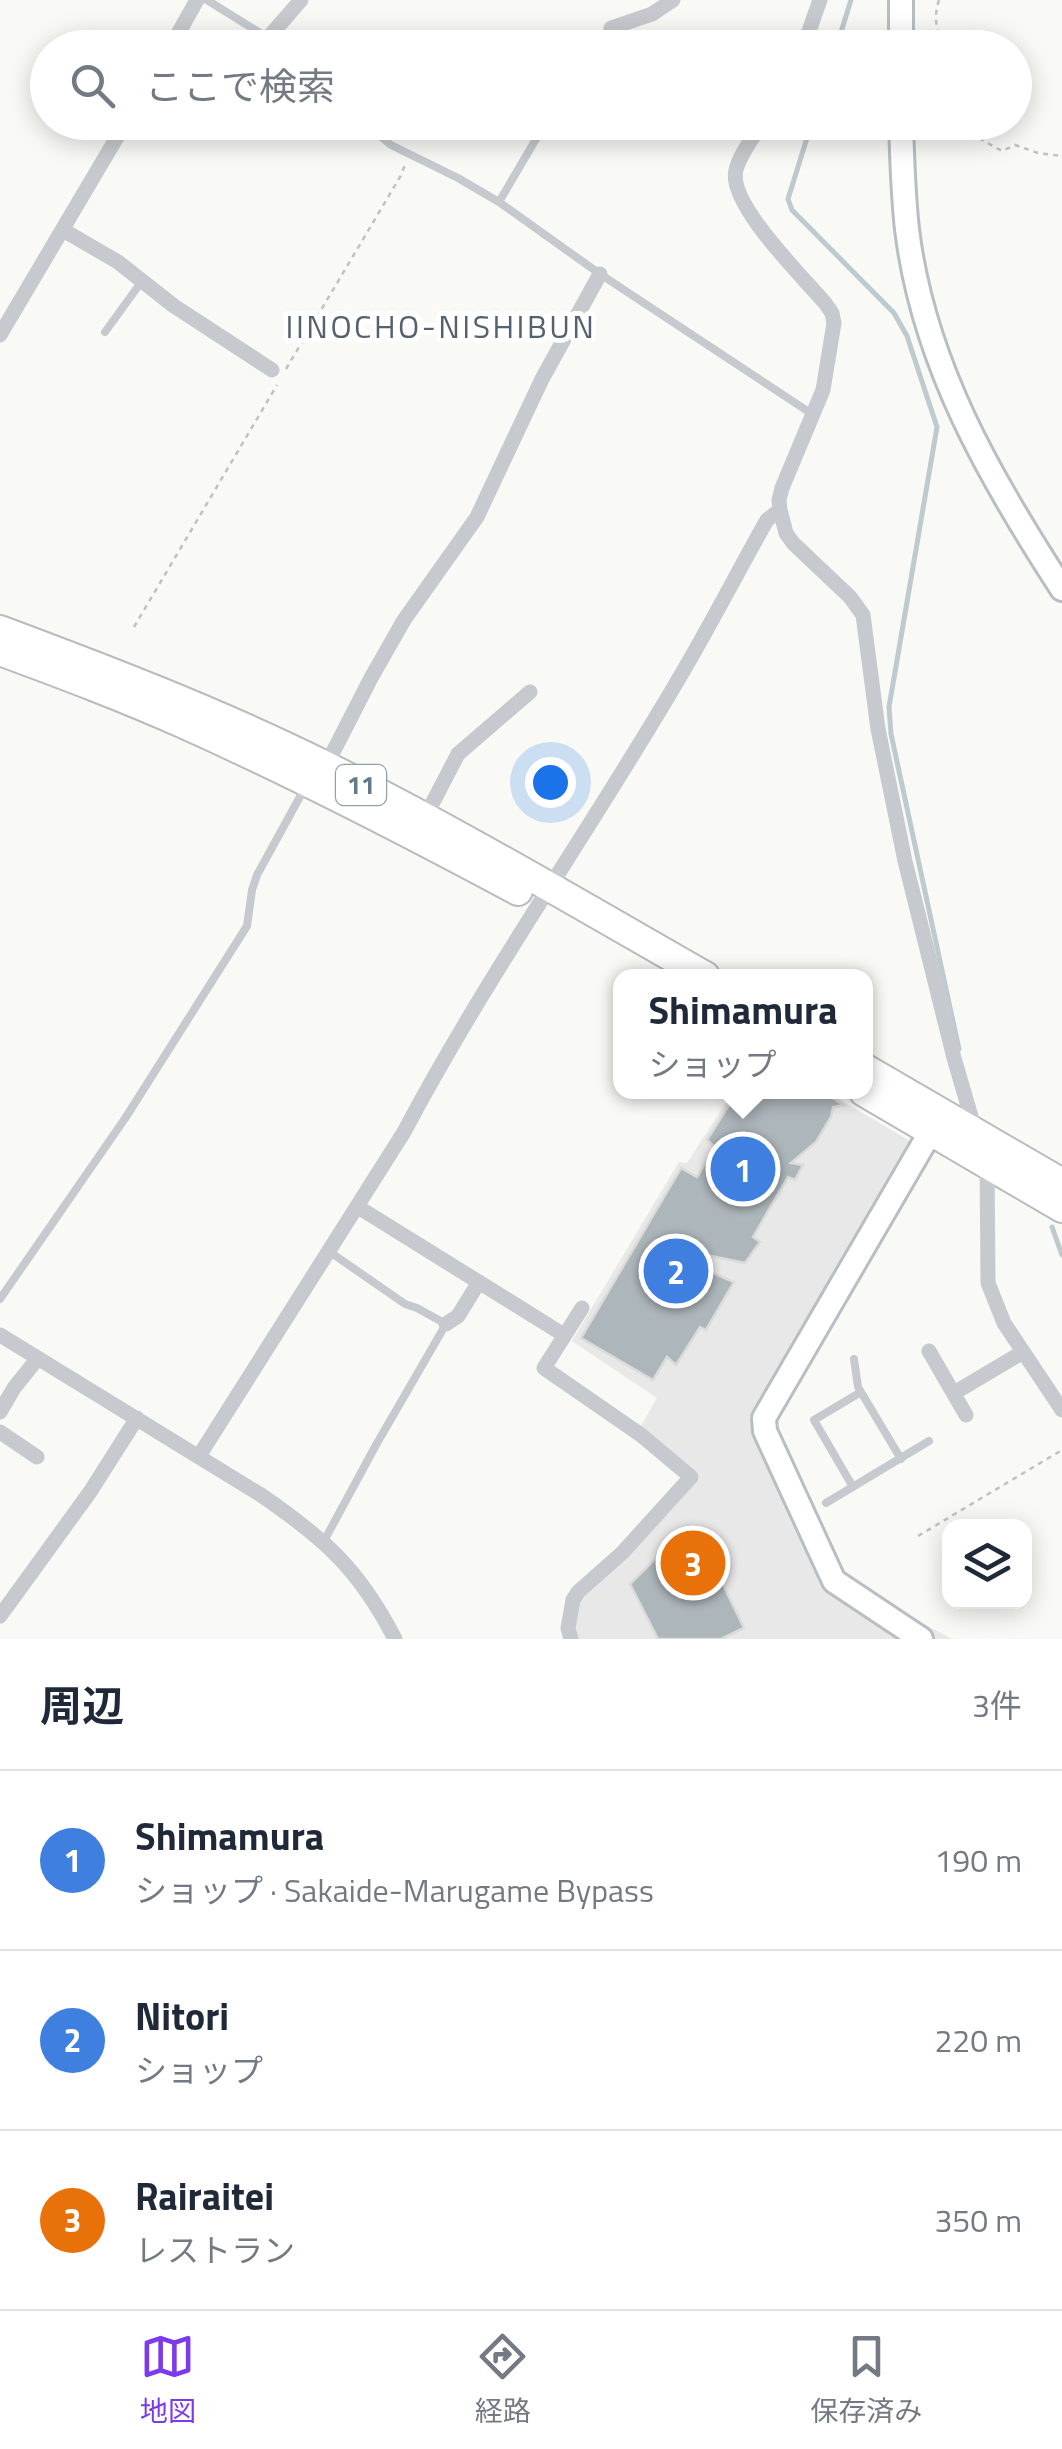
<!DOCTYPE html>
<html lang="ja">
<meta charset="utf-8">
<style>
:root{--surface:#fff;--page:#f6f6f7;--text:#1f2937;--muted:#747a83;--line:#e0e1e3;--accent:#7c3aed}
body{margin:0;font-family:"Titillium Web","Noto Sans JP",sans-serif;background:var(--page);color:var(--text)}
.controls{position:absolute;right:30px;bottom:30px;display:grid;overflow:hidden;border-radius:20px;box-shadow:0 5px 25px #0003}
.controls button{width:90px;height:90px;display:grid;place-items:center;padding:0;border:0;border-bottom:2px solid var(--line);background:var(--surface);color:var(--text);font:50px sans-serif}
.you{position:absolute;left:550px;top:782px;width:35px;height:35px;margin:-25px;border:8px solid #fff;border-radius:50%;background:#1a73e8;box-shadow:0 0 0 15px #1a73e833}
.badge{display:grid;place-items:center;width:65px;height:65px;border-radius:50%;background:var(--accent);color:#fff;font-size:32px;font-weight:700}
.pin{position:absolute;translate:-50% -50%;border:5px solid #fff;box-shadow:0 2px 10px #0006}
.popup{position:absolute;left:613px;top:969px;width:260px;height:130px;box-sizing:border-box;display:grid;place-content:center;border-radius:20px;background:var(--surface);filter:drop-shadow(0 2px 8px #0005);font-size:32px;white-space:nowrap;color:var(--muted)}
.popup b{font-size:38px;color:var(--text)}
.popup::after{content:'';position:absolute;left:50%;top:100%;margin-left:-20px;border:20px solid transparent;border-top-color:var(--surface)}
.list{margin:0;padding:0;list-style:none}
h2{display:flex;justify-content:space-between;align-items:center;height:130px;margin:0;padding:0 40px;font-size:42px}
h2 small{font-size:32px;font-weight:400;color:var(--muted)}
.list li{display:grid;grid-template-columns:65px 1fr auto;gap:30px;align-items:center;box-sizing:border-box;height:180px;padding:0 40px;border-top:2px solid var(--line)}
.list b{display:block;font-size:38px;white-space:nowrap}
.list p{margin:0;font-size:32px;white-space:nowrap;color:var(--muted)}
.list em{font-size:32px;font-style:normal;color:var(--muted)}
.icon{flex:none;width:55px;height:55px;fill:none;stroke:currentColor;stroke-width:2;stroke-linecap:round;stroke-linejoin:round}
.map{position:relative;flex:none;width:1062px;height:1639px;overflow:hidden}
.search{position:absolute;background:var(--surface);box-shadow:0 5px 25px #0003;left:30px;right:30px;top:30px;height:110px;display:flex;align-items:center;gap:25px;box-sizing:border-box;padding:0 35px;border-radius:55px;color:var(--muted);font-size:38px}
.sheet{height:670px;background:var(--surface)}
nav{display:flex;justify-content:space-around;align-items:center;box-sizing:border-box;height:140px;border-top:2px solid var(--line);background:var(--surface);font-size:28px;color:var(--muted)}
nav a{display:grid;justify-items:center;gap:5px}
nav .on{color:var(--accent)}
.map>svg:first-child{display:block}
</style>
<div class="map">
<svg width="1062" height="1639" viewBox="0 0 1062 1639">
<rect width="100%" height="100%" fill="#f9f9f6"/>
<path fill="#e7e8e7" d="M733,1092H827L927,1151L771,1427L842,1572L913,1618L952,1639H578L575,1633L578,1601L696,1479L639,1429L657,1398L572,1341L679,1162L687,1163Z"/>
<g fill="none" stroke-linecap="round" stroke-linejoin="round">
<path stroke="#bdcace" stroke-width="5" d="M836,48L851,0
M812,122L788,199L792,210L894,313L907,336L937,427L889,707L891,734L959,1049
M1052,1227L1062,1255"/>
</g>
<path fill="#adb6bb" stroke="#dbdbd8" stroke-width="2.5" d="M737,1092H822L844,1105L833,1107L831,1117L816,1142L791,1163L803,1165L795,1180L788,1177L753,1237L760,1242L745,1263L673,1248L671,1255L734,1282L706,1330L700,1327L676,1365L667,1357L653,1380L581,1338L681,1168L697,1177L715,1147L707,1140Z
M699,1535L744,1628L721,1639H658L630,1584L658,1556Z"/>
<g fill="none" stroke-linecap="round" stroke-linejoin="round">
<g stroke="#b8bec2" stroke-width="28">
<path id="secondary" d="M901,48V0
M901,122C902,158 903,194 907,229C923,363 990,478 1062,589
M921,1639L834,1581L765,1431L764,1418L931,1131"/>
</g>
<g stroke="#b8bcbf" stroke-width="32">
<path id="highway" d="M0,630C110,671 219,713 324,765C454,830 579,904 705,976
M0,651C62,674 124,697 184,724C298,775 408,832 518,891
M866,1069L1062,1183
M864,1092L1062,1208"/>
</g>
<path stroke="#bfc2c4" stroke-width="2.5" stroke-dasharray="5 5" stroke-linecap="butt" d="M939,0C933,18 937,31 943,48
M968,122L977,137L1002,151L1015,145L1038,153L1062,156
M286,369L400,177L405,165
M134,627L277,385
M918,1536L1062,1450"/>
<path stroke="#c6cace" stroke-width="8" d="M207,0L268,38L279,48
M593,48L610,28
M363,122L391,145L458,178L499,202L600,274L812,414
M499,202L546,122
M105,332L142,281
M0,1299L126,1117L247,926L252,890L257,875L302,793
M854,1359L858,1387L901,1459
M853,1487L814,1420L861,1392
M826,1503L929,1441
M324,1541L376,1445L446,1324L417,1308L405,1304L330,1252"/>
<path stroke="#c6cace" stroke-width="15" d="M611,28L652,14L673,0
M268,38L301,0
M170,48L197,0
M803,48L820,0
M763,122C754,137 740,153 736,170C727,203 803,277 825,303L832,313L834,323L823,390L782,488L779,500L780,510L786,533L793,543L850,597L863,615L878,729L905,861L954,1058L975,1130
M63,230L118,262L174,306L272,370
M0,335L126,122
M319,769L331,756L371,678L404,620L477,517L542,379L600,274
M428,820L432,804L458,754L530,692
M987,1161L988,1283L1004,1323L1062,1410
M358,1207L564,1335
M446,1324L458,1316L479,1282
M0,1335L261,1495C325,1539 359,1569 395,1639
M929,1351L966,1415
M954,1393L1023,1352
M0,1412L14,1388L38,1358
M0,1432L37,1457
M199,1456L404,1132C486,977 589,832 678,680C709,628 737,573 767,520L780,510
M0,1616L90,1492L137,1418
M571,1639L568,1628L573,1600L578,1592L622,1553L691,1477L641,1435L544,1368L582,1308"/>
<use href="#secondary" stroke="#fff" stroke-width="22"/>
<use href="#highway" stroke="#fff" stroke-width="28"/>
</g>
<g text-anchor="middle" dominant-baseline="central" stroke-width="10" stroke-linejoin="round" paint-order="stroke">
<rect fill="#fff" stroke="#94a1ac" stroke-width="2.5" x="336" y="765" width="50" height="40" rx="8"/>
<g font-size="25" font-weight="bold" fill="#667989">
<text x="361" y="785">11</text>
</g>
<g font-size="32" letter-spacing="2.5" fill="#54626e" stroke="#fff">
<text x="441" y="326">IINOCHO-NISHIBUN</text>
</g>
</g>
</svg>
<div class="controls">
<button><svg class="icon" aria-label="layers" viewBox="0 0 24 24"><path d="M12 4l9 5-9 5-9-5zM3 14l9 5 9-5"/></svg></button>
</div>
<div class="you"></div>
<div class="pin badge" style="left:743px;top:1169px;background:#3f7fe0">1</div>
<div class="popup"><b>Shimamura</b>ショップ</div>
<div class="pin badge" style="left:676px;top:1271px;background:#3f7fe0">2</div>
<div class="pin badge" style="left:693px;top:1563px;background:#e8710a">3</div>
<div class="search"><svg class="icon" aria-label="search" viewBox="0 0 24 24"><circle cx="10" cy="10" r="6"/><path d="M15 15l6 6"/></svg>ここで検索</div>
</div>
<section class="sheet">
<h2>周辺<small>3件</small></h2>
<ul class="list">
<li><span class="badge" style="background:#3f7fe0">1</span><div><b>Shimamura</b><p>ショップ · Sakaide-Marugame Bypass</p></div><em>190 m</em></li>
<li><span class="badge" style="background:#3f7fe0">2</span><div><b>Nitori</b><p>ショップ</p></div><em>220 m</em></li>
<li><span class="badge" style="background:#e8710a">3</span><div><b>Rairaitei</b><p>レストラン</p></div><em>350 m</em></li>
</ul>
</section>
<nav>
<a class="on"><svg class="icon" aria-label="map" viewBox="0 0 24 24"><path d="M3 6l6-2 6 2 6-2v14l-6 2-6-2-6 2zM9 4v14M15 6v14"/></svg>地図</a>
<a><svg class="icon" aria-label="directions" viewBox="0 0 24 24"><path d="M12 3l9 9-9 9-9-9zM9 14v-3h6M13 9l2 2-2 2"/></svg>経路</a>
<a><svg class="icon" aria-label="saved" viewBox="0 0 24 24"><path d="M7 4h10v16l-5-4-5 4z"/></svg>保存済み</a>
</nav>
